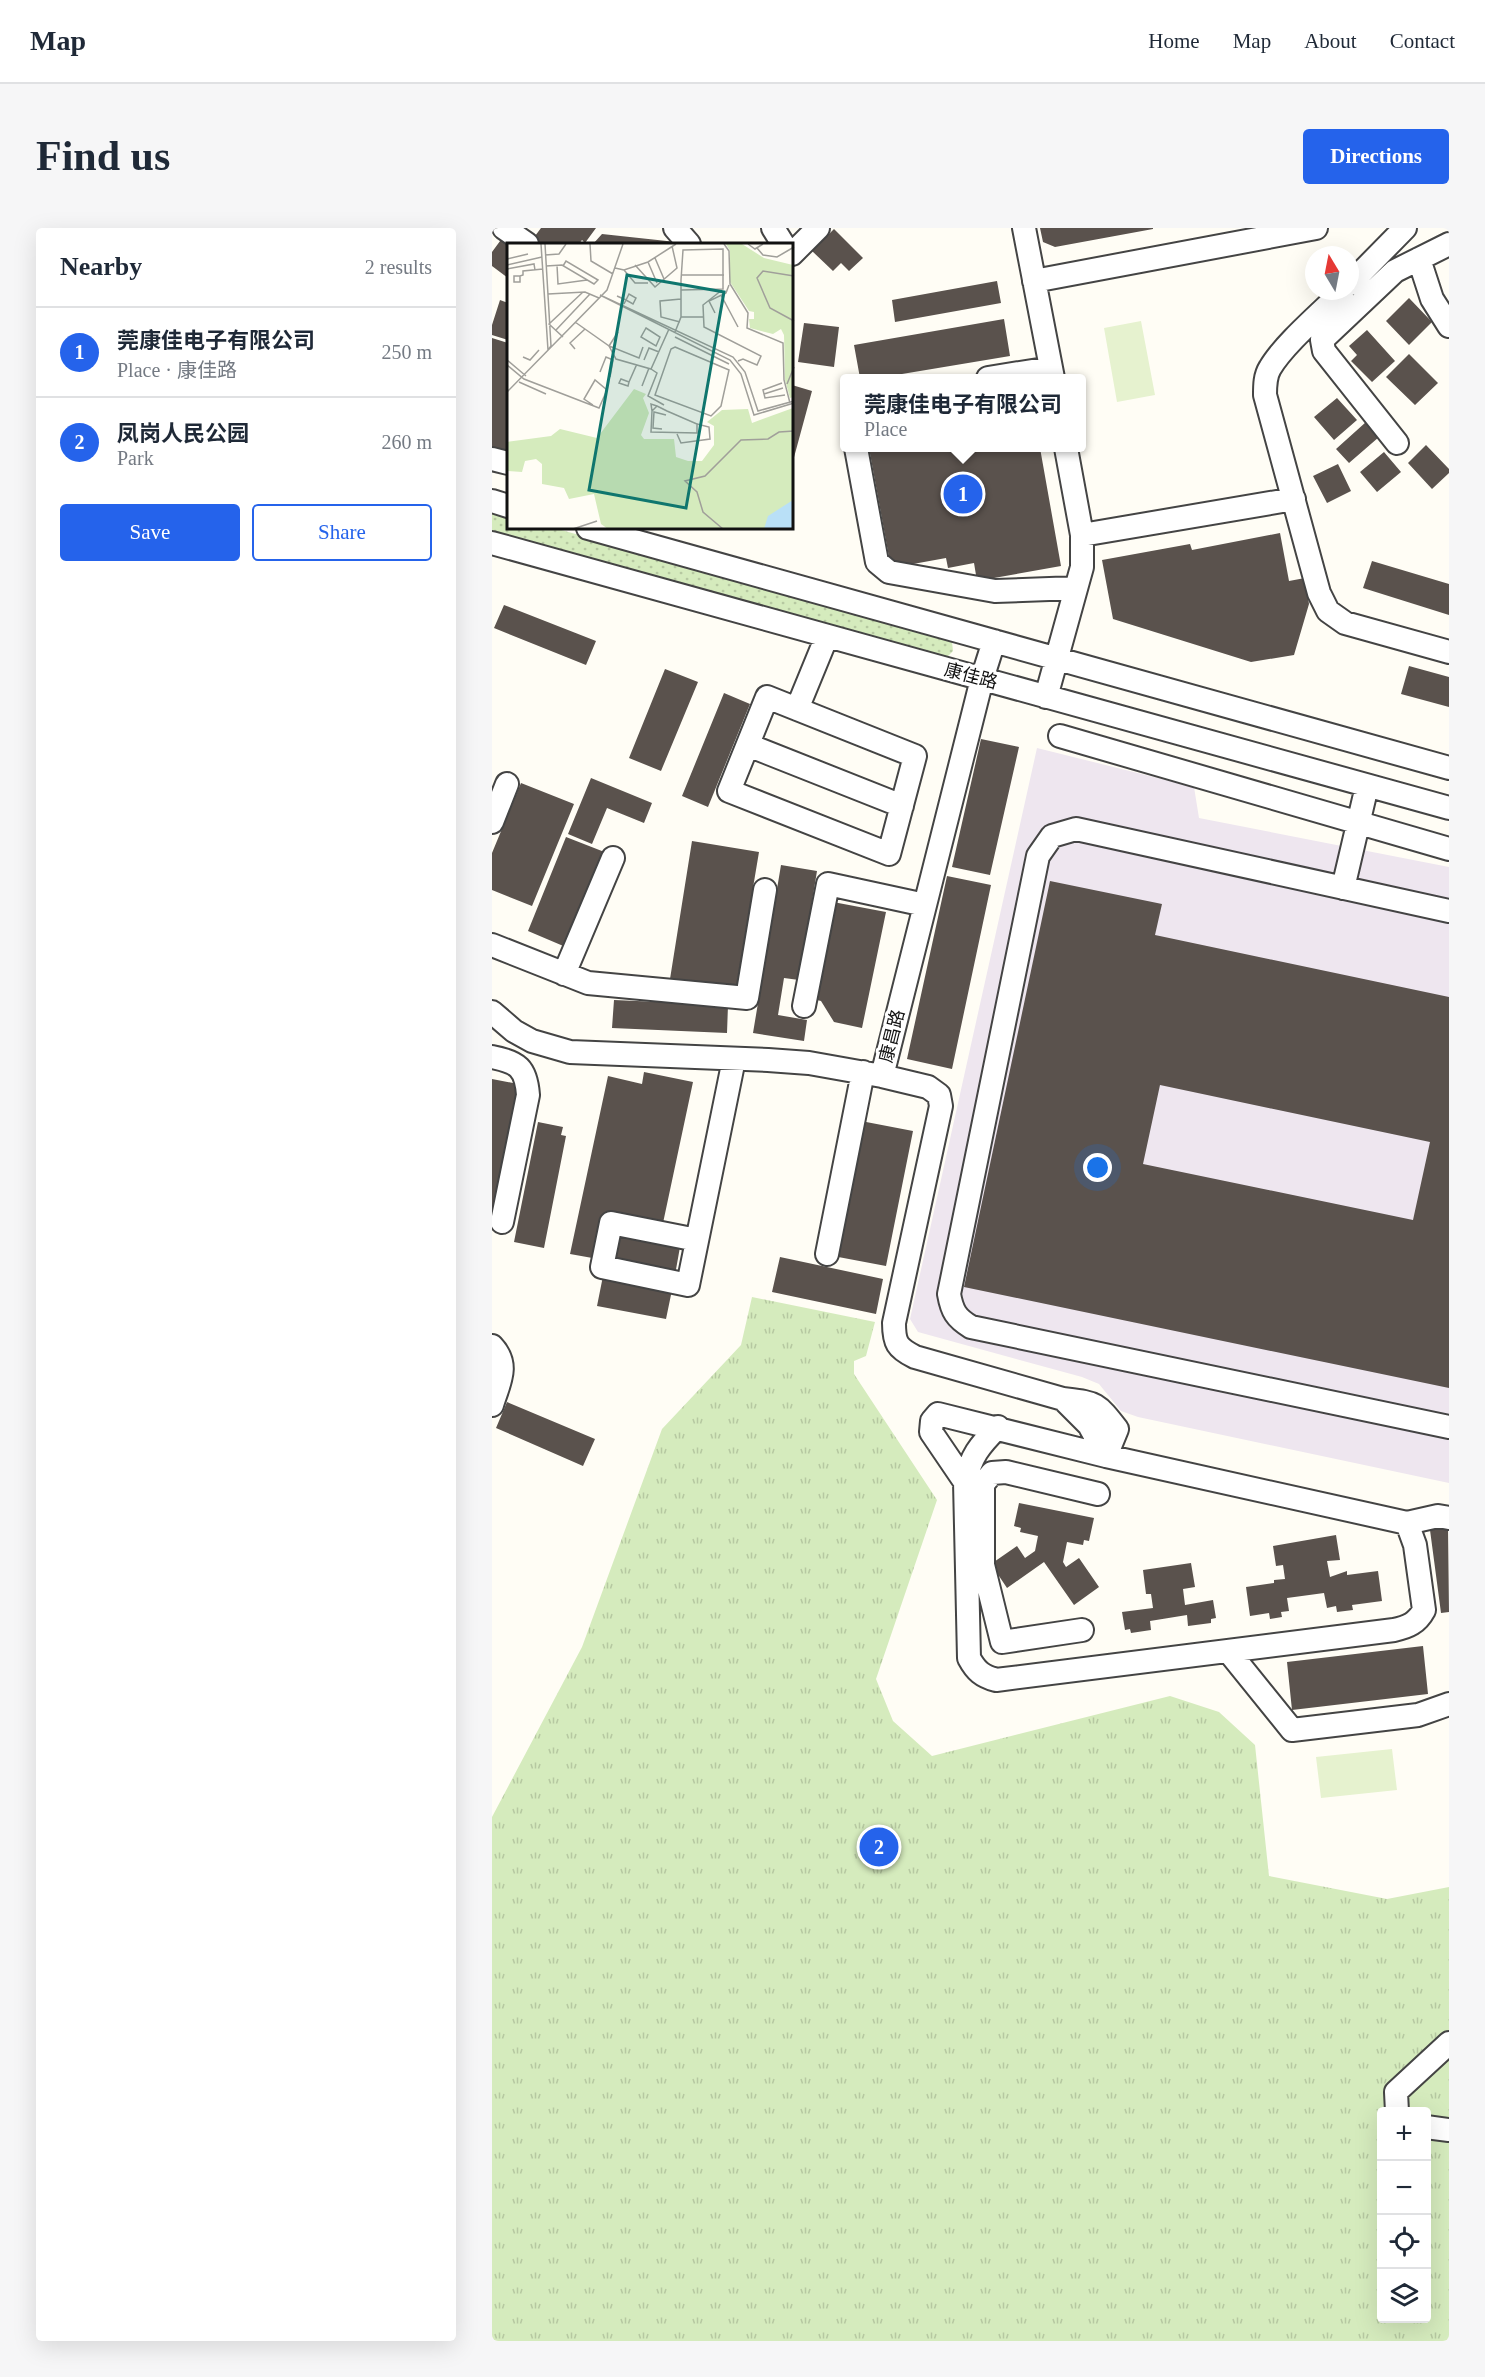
<!DOCTYPE html>
<meta charset="utf-8">
<style>
:root{--surface:#fff;--page:#f6f6f7;--text:#1f2937;--muted:#747a83;--line:#e0e1e3;--accent:#2563eb}
body{margin:0;font-family:"Times New Roman","Noto Sans SC",serif;background:var(--page);color:var(--text)}
.controls{position:absolute;right:18px;bottom:18px;display:grid;overflow:hidden;border-radius:6px;box-shadow:0 6px 24px #0002}
.controls button{width:54px;height:54px;display:grid;place-items:center;padding:0;border:0;border-bottom:2px solid var(--line);background:var(--surface);color:var(--text);font:30px sans-serif}
.compass{position:absolute;left:813px;top:18px;width:54px;height:54px;border-radius:50%;background:var(--surface);box-shadow:0 6px 24px #0002;rotate:350deg}
.you{position:absolute;left:606px;top:940px;width:21px;height:21px;margin:-15px;border:4px solid #fff;border-radius:50%;background:#1a73e8;box-shadow:0 0 0 9px #1a73e833}
.badge{display:grid;place-items:center;width:39px;height:39px;border-radius:50%;background:var(--accent);color:#fff;font-size:20px;font-weight:700}
.pin{position:absolute;translate:-50% -50%;border:3px solid #fff;box-shadow:0 2px 6px #0006}
.popup{position:absolute;left:348px;top:146px;width:246px;height:78px;box-sizing:border-box;display:grid;place-content:center;border-radius:6px;background:var(--surface);filter:drop-shadow(0 2px 4px #0005);font-size:20px;white-space:nowrap;color:var(--muted)}
.popup b{font-size:22px;color:var(--text)}
.popup::after{content:'';position:absolute;left:50%;top:100%;margin-left:-12px;border:12px solid transparent;border-top-color:var(--surface)}
.list{margin:0;padding:0;list-style:none}
h2{display:flex;justify-content:space-between;align-items:center;height:78px;margin:0;padding:0 24px;font-size:26px}
h2 small{font-size:20px;font-weight:400;color:var(--muted)}
.list li{display:grid;grid-template-columns:39px 1fr auto;gap:18px;align-items:center;box-sizing:border-box;height:90px;padding:0 24px;border-top:2px solid var(--line)}
.list b{display:block;font-size:22px;white-space:nowrap}
.list p{margin:0;font-size:20px;white-space:nowrap;color:var(--muted)}
.list em{font-size:20px;font-style:normal;color:var(--muted)}
.actions{display:flex;gap:12px;padding:18px 24px}
.actions a{flex:1;padding:14px 0;border:2px solid var(--accent);border-radius:6px;text-align:center;font-size:21px;color:var(--accent)}
.actions .main{background:var(--accent);color:#fff}
.icon{flex:none;width:33px;height:33px;fill:none;stroke:currentColor;stroke-width:2;stroke-linecap:round;stroke-linejoin:round}
.map{position:relative;flex:none;width:957px;height:2113px;overflow:hidden;border-radius:6px}
header{display:flex;align-items:center;gap:36px;box-sizing:border-box;height:84px;padding:0 30px;background:var(--surface);border-bottom:2px solid var(--line)}
header strong{font-size:28px}
nav{display:flex;gap:33px;margin-inline-start:auto;font-size:21px}
.intro{display:flex;align-items:center;justify-content:space-between;box-sizing:border-box;height:144px;padding:0 36px}
h1{margin:0;font-size:42px}
.button{padding:15px 27px;border-radius:6px;background:var(--accent);color:#fff;font-size:21px;font-weight:700}
main{display:flex;gap:36px;padding:0 36px}
aside{flex:1;background:var(--surface);border-radius:6px;box-shadow:0 6px 24px #0002}
.map>svg:first-child{display:block}
</style>
<header>
<strong>Map</strong>
<nav><a>Home</a><a>Map</a><a>About</a><a>Contact</a></nav>
</header>
<div class="intro"><h1>Find us</h1><a class="button">Directions</a></div>
<main>
<aside>
<h2>Nearby<small>2 results</small></h2>
<ul class="list">
<li><span class="badge">1</span><div><b>莞康佳电子有限公司</b><p>Place · 康佳路</p></div><em>250 m</em></li>
<li><span class="badge">2</span><div><b>凤岗人民公园</b><p>Park</p></div><em>260 m</em></li>
</ul>
<div class="actions"><a class="main">Save</a><a>Share</a></div>
</aside>
<div class="map">
<svg width="957" height="2113" viewBox="0 0 957 2113">
<defs>
<pattern id="grass-dots" width="8" height="8" patternUnits="userSpaceOnUse" patternTransform="scale(1.5)"><rect width="8" height="8" fill="#d5ebbd"/><path d="M2 2h.1M6 6h.1" fill="none" stroke="#b6c8a1" stroke-width="1.8" stroke-linecap="round"/></pattern>
<pattern id="park-tufts" width="24" height="20" patternUnits="userSpaceOnUse" patternTransform="scale(1.5)"><rect width="24" height="20" fill="#d5ebbd"/><path d="M3 7l-1-3M5 7V3M7 7l1-3M15 17l-1-3M17 17v-4M19 17l1-3" fill="none" stroke="#b6c8a1"/></pattern>
</defs>
<rect width="100%" height="100%" fill="#fffdf5"/>
<path fill="#eee6ef" d="M545,520L702,559L707,590L957,639V1255L646,1189L629,1183L607,1156L590,1149L426,1104L418,1091Z"/>
<path fill="url(#grass-dots)" d="M0,283L16,287V300H62L454,409L460,414L461,423L456,428L448,429L0,304Z"/>
<path fill="url(#park-tufts)" fill-rule="evenodd" d="M260,1069L383,1094L374,1128L362,1133V1146L445,1272L384,1451L401,1493L440,1528L678,1468L727,1484L763,1517L777,1648L895,1671L957,1659V2113H0V1589L90,1419L170,1201L249,1117ZM890,1884H934V2090H890Z"/>
<path fill="#e6f2cf" d="M649,93L663,167L625,174L612,100Z
M900,1521L905,1562L829,1570L824,1529Z"/>
<path fill="#5a524d" fill-rule="evenodd" d="M49,0H104L93,15L90,12L87,16H48L40,12Z
M548,0H661V1L563,19L551,14Z
M342,1L371,30L357,43L349,35L341,43L320,23Z
M110,6L184,14V16H101Z
M11,9L16,16V50L0,38V24Z
M505,53L509,75L403,94L400,72Z
M917,70L940,94L917,117L894,93Z
M8,72L16,75V112L0,107V97Z
M512,91L518,128L386,150H368L362,117Z
M312,95L347,99L342,139L306,134Z
M875,102L903,133L880,154L859,133L865,127L857,118Z
M0,110L16,115V231L0,226Z
M917,126L946,155L923,177L894,149Z
M300,157L320,163L301,233H300Z
M845,170L865,192L842,212L822,189Z
M874,194L887,209L857,235L844,221Z
M934,217L957,241V245L940,261L916,235Z
M377,220H548L569,338L485,353L482,335L456,340L454,330L399,340Z
M892,224L909,244L885,264L868,244Z
M846,236L859,263L835,275L821,248Z
M788,305L797,353L813,350L817,376L802,427L759,434L621,391L610,332L698,316L700,322Z
M880,333L957,356V387L871,360Z
M12,377L104,413L94,437L2,400Z
M917,438L957,449V479L909,466Z
M173,441L206,454L169,543L137,530Z
M232,465L258,476L216,579L190,568Z
M489,511L527,519L498,647L460,639Z
M99,550L160,575L152,595L115,580L100,616L76,606Z
M29,555L82,576L40,678L0,662V625Z
M74,609L115,625L76,720L36,703Z
M200,613L267,624L244,761L178,751Z
M289,637L325,643L307,752L292,750L286,787L315,792L312,813L261,805Z
M455,648L499,657L460,841L415,831Z
M558,653L670,676L663,707L957,769V1160L472,1059ZM668,857L938,914L921,992L651,936Z
M341,674L394,684L370,800L342,794L329,773L321,771Z
M122,772L236,777L235,805L120,800Z
M152,844L201,854L171,995L117,984L106,1031L78,1026L116,848L150,856Z
M0,851L26,856L1,979H0Z
M369,893L421,903L394,1038L341,1028Z
M46,894L71,899L69,907L74,908L52,1020L22,1014Z
M122,1006L188,1019L183,1047L116,1034Z
M288,1029L391,1051L384,1086L280,1064Z
M111,1048L180,1062L174,1091L105,1078Z
M15,1174L103,1211L91,1238L4,1200Z
M527,1275L602,1290L597,1313L592,1312L591,1317L575,1314L571,1334L574,1339L587,1330L607,1359L582,1377L552,1334L515,1360L499,1336L525,1318L533,1330L543,1323L546,1308L528,1304L529,1300L522,1298Z
M956,1299L957,1384L949,1385L938,1302Z
M844,1307L848,1332L835,1333L838,1349L855,1343V1347L886,1343L890,1373L860,1377L861,1382L845,1384L844,1378L835,1380L832,1365L795,1370L797,1383L789,1384L790,1389L778,1391L777,1385L758,1388L754,1359L782,1355V1352L793,1351L791,1337L784,1338L781,1318Z
M699,1335L703,1359L691,1361L693,1377L721,1372L724,1390L719,1391V1395L696,1398L695,1387L658,1393L659,1402L639,1405L638,1401L633,1402L630,1384L661,1380L659,1366H654L651,1342Z
M931,1418L936,1466L800,1482L795,1434Z"/>
<g fill="none" stroke-linecap="round" stroke-linejoin="round">
<g stroke="#444" stroke-width="26">
<path id="minor" d="M12,0L35,16
M183,0L197,16
M281,0L291,16
M532,0L561,150
M300,26L326,0
M927,31L940,71L957,98
M542,53L824,0
M858,56L913,0
M851,63C830,84 792,116 778,140C773,148 773,157 773,167L827,365L836,383L853,395L957,424
M496,150L559,140
M905,215L832,123L830,112L903,43L957,16
M364,220L385,334L397,344L503,363L584,360
M0,231L16,235
M0,273L16,278
M96,300L957,540
M590,307L802,271
M0,315L957,580
M275,469L423,528L397,626L237,563Z
M554,469L590,339V307L574,220
M305,481L335,408
M568,508L957,621
M256,517L410,578
M0,594L15,556
M851,660L875,558
M957,683L584,601L560,608L546,628L457,1066C460,1083 464,1090 479,1099L957,1199
M0,717L96,755L255,770L273,662
M72,746L121,630
M312,778L336,656L433,677
M0,784L22,803L40,813L78,824L276,832L317,835L390,848L490,451L502,413
M0,829C26,834 34,840 36,867L10,994
M390,848L436,859L447,867L449,878L402,1095C402,1115 405,1120 423,1129L571,1171
M205,1012L119,995L110,1039L196,1057L239,846L242,831
M335,1026L371,844
M0,1118C18,1137 7,1154 0,1177
M571,1171C604,1175 604,1174 625,1201L614,1228L597,1197Z
M473,1254L439,1204L440,1193L446,1186L614,1228L915,1295L923,1317L932,1382C925,1395 916,1399 902,1402L504,1452C490,1448 484,1443 477,1430L473,1254C479,1228 487,1218 506,1199
M915,1295L946,1288L957,1290
M590,1402L510,1414L491,1337V1256L500,1245L514,1244L606,1266
M737,1424L800,1502L926,1487L957,1476
M905,1884L904,1864L957,1815
M934,1899L957,1902"/>
</g>
<use href="#minor" stroke="#fff" stroke-width="22"/>
</g>
<g text-anchor="middle" dominant-baseline="central" stroke-width="6" stroke-linejoin="round" paint-order="stroke">
<g font-size="18" fill="#111" stroke="#fff">
<text transform="translate(479 448) rotate(15)">康佳路</text>
<text transform="translate(400 808) rotate(-76)">康昌路</text>
</g>
</g>
<g transform="translate(15 15)">
<rect width="286" height="286" fill="#fffdf5"/>
<path d="M219,1H235L257,15L286,22V154L283,155L278,137L277,92L274,86L266,91L243,85L242,76H247V69L242,68L223,39V8ZM127,146L139,151L136,155L142,170L134,192L137,196H167L169,214L181,218H195L207,202V183L200,179L215,167L241,166L245,180L286,165V286H101L94,281L87,251L62,256L57,245L35,241V221L29,216L18,218L15,229L1,228L0,199L44,193L53,186L90,195Z" fill="#d5ebbd"/>
<path d="M286,257V286H257L261,273Z" fill="#b9e0f7"/>
<path fill="none" stroke="#a09f9a" stroke-width="1.5" d="M34,1L41,107L44,103L38,1M83,1L84,18L106,31M217,1L222,8L223,41L241,70L240,85L276,100L277,137L283,160M241,1L248,6L256,1M250,5L256,12L270,14L287,4M38,12L52,11L59,1M148,15L157,36M0,16L21,11M141,19L150,40M0,22L35,14M50,22L51,41L80,37M128,22L148,44L170,25L165,3M39,23L55,22L87,41L91,37L59,18L56,23M108,25L117,27L141,19L169,1M0,26L27,21L28,27M117,27L128,40H141M175,32H217M13,33V39H7V33H13L16,32V28L36,26M287,33L256,28L250,35L263,65L287,78M215,47L196,62L197,84L254,113L250,122L236,116L231,118M41,51L78,49L92,55M214,52L231,84M110,53L119,57L126,61L129,55L122,51L117,61M208,70L202,58L219,50L222,42M174,74H196M68,79L102,103L109,116L144,126L162,86M173,79L154,74L153,58L174,56M139,85L153,94L149,103L134,94ZM49,87L83,51M111,89L102,103L132,115L136,104M168,89L174,74V37L176,7L216,6V46L174,47M56,94L42,81L76,49M168,94L222,121M168,104L222,127L214,163L204,173L148,152L164,106ZM68,106L63,100L78,86M16,114L23,117L32,107M0,117L19,133M137,117L142,105L152,109M0,122L17,136L92,165L100,147L88,137L77,156L86,162M144,126L150,130L141,153L157,162M93,129L99,114L106,117L103,134M12,139L39,151M122,139L114,136L112,140L121,143L122,139L129,123V121M275,140L256,147L258,155L278,152M280,141L287,124M135,143L142,125M0,149L100,47L116,1M257,151L276,145M287,158L251,168L238,129L226,114L93,52L223,117L234,131L247,172L287,160M145,168L144,161L150,163L160,168L190,181V190L144,189L145,168L150,163M155,186L146,185L147,169L159,172M170,191L174,200L203,196L202,184L190,181M66,286L90,278M216,286L196,269L190,249L178,238L198,233L234,197L261,196L272,189L287,188"/>
<path fill="#0f766e" fill-opacity="0.15" stroke="#0f766e" stroke-width="3" d="M120,32L217,49L179,265L82,247Z"/>
<rect width="286" height="286" fill="none" stroke="#111" stroke-width="3"/>
</g>
</svg>
<div class="controls">
<button>+</button>
<button>−</button>
<button><svg class="icon" aria-label="locate" viewBox="0 0 24 24"><circle cx="12" cy="12" r="6"/><path d="M12 2v4M12 18v4M2 12h4M18 12h4"/></svg></button>
<button><svg class="icon" aria-label="layers" viewBox="0 0 24 24"><path d="M12 4l9 5-9 5-9-5zM3 14l9 5 9-5"/></svg></button>
</div>
<svg class="compass" viewBox="-18 -18 36 36"><path d="M0-13l5 13h-10z" fill="#e53935"/><path d="M0 13l5-13h-10z" fill="#747a83"/></svg>
<div class="you"></div>
<div class="pin badge" style="left:471px;top:266px">1</div>
<div class="popup"><b>莞康佳电子有限公司</b>Place</div>
<div class="pin badge" style="left:387px;top:1619px">2</div>
</div>
</main>
